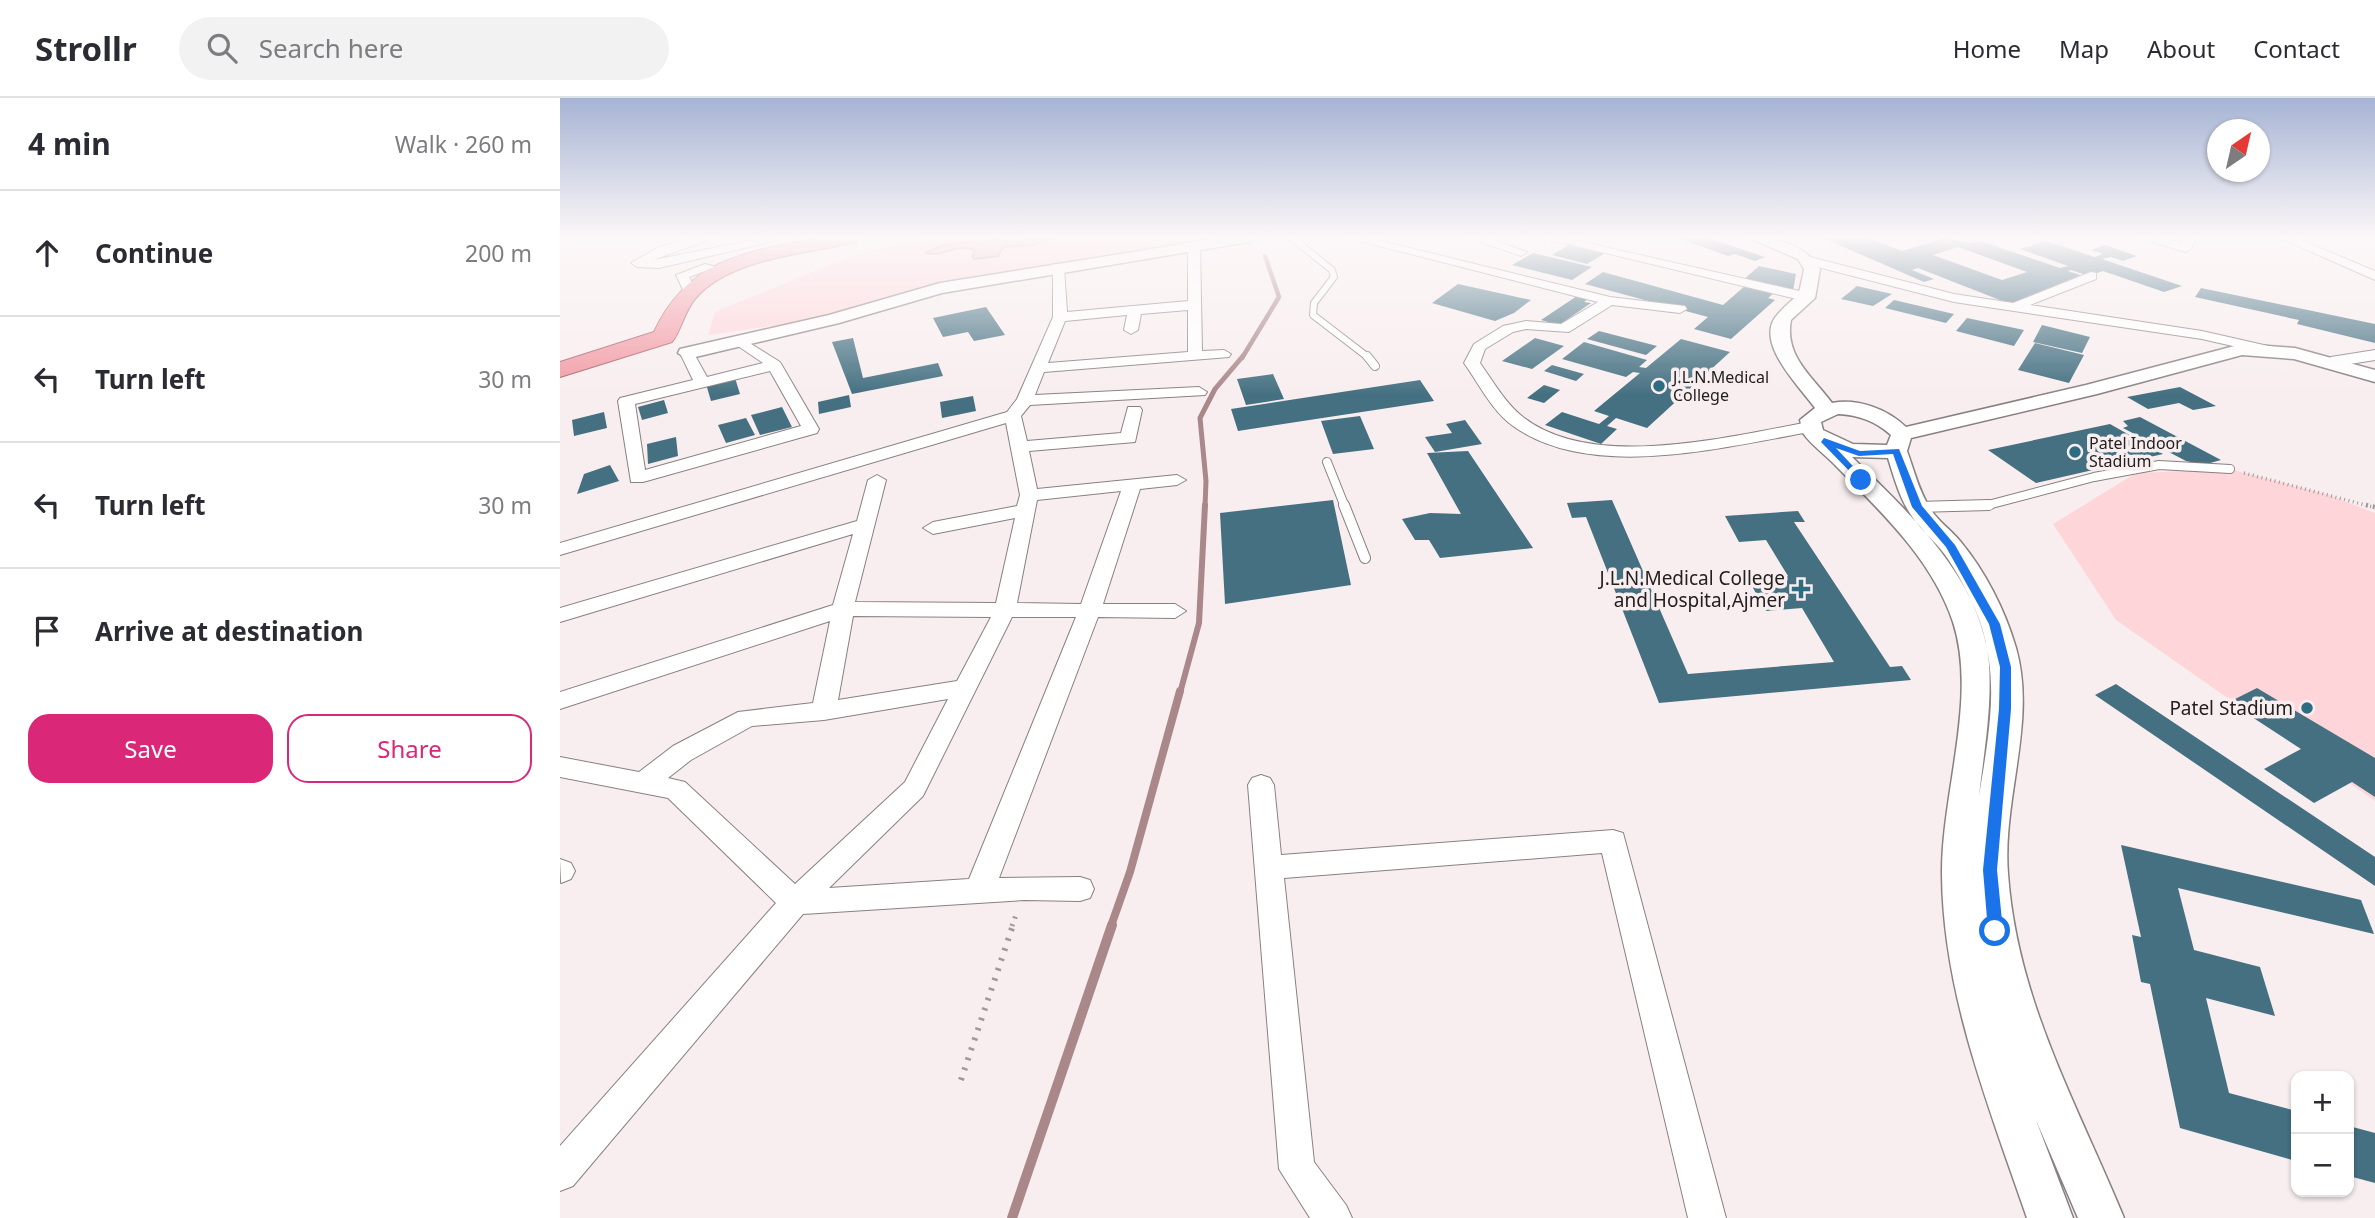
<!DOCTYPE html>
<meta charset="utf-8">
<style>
:root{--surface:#fff;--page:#f2f2f3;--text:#2b2b33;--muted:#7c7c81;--line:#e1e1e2;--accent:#db2777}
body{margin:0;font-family:"Noto Sans",sans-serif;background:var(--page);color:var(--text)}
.controls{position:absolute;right:21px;bottom:21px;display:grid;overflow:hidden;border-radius:14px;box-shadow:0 2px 5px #0004}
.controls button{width:63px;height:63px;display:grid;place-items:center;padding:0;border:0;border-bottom:2px solid var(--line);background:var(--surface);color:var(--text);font:35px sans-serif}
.compass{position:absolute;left:1647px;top:21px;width:63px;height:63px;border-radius:50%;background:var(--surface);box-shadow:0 2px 5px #0004;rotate:34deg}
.stop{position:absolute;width:21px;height:21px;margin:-16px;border:5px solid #1a73e8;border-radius:50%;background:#fff}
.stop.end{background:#1a73e8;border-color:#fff;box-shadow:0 2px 7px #0008}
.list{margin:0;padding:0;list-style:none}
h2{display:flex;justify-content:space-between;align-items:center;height:91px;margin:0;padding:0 28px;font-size:30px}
h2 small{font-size:23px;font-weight:400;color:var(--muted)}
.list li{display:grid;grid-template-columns:46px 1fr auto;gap:21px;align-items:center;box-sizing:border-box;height:126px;padding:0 28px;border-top:2px solid var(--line)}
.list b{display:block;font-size:26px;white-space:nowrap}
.list em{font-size:23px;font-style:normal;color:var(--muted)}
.actions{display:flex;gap:14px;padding:21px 28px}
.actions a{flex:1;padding:16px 0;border:2px solid var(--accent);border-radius:21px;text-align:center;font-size:24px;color:var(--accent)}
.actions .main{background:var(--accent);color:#fff}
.icon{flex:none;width:38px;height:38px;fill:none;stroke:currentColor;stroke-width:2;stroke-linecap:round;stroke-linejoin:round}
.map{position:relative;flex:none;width:1815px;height:1120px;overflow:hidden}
header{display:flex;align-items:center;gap:42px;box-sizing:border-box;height:98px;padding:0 35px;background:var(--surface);border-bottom:2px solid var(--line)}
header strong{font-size:33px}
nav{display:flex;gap:38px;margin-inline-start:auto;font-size:24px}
.search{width:490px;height:63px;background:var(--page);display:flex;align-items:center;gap:18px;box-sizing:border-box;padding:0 24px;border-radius:38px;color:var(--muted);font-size:26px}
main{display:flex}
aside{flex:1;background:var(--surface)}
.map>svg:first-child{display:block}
</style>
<header>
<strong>Strollr</strong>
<div class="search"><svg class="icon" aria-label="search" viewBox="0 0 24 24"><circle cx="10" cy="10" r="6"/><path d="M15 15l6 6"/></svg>Search here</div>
<nav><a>Home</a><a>Map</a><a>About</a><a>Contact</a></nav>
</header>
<main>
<aside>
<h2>4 min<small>Walk · 260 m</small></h2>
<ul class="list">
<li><svg class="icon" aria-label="ahead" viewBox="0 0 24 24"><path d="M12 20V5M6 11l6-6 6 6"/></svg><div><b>Continue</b></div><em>200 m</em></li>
<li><svg class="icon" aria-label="left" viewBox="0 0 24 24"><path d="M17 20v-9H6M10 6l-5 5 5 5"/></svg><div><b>Turn left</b></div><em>30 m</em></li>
<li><svg class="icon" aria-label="left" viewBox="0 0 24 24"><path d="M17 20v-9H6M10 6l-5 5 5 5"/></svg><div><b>Turn left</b></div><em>30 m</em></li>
<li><svg class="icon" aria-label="arrive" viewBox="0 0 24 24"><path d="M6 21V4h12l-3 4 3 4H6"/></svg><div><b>Arrive at destination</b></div></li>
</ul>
<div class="actions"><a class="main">Save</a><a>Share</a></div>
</aside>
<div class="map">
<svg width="1815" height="1120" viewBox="0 0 1815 1120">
<rect width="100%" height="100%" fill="#f8eeef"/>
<path fill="#fed6d9" d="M366,140H699L598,157L535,158L226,226L148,237L155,214L289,159Z
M1670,371L1769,397L1815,415V703L1556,522L1493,426L1576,375Z"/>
<path fill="#e4b4b7" stroke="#aa888a" stroke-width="2" d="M440,140H494L472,147L443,149L438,158L414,161L412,158L416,153C399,143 383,160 366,155C392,139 412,149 440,140Z"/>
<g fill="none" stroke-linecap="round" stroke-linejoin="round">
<path stroke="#aa888a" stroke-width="4.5" d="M682,260L719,199L705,158"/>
<path stroke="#aa888a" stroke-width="5" d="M645,409L646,383L640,320L655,291L683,258"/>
<path stroke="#aa888a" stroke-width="6" d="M620,595L639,525L645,407"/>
<path stroke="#aa888a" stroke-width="8" d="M551,828L570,774L620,593"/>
<path stroke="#aa888a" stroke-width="10" d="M452,1120L552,827"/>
</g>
<path fill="#447081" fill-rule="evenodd" d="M1118,140H1148L1205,159L1195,163L1175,156L1168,158Z
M1263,140H1308L1342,153L1386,140L1411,145L1420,143L1500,170L1508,168L1460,151L1486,143L1535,159L1543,156L1531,152L1545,147L1577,158L1563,163L1551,159L1542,161L1622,188L1604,194L1543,173L1529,178L1511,172L1508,173L1526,179L1450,206L1358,170L1352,172L1374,181L1364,184ZM1398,149L1467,174L1442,182L1373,157Z
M1012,145L1047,154L1027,166L992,157Z
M973,155L1032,169L1012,182L952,167Z
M1199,168L1236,176L1233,193L1183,182Z
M1043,174L1163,207L1186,187L1215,194L1208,200L1215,202L1171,241L1134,231L1148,219L1025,186Z
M898,186L971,202L954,215L935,223L872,205Z
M1297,188L1332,196L1313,208L1281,201Z
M1641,190L1815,226V245L1737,226L1739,222L1635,199Z
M1017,198L1028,201L1024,204L1031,205L999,227L981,222Z
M1334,202L1394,216L1386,225L1325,210Z
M426,209L445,237L414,243L408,234L383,239L373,220Z
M1407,220L1464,232L1454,248L1396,233Z
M1482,227L1530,239L1522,255L1473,244Z
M1039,233L1097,248L1086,257L1027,241Z
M293,240L303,280L378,265L383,278L292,296L272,244Z
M975,240L1004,248L972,271L942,263Z
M1121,241L1170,254L1087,330L1056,320L1047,328L1057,331L1041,346L985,327L1002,314L1039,326L1049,318L1034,313L1080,275L1073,274L1066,279L1002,261L1024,244L1087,262L1079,269L1086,270Z
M1475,245L1524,257L1509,285L1458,272Z
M992,267L1024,276L1016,283L984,273Z
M713,276L724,301L686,307L677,281Z
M175,280L180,296L151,303L146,286Z
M860,282L874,303L678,333L671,311Z
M984,287L1000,292L984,305L967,300Z
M1620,289L1656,308L1633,312L1619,305L1588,311L1567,299Z
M289,297L291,309L259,316L258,304Z
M413,298L416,313L382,320L380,304Z
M104,302L108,315L82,322L78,309Z
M222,309L232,329L200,337L191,317Z
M44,314L47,330L14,338L12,322Z
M800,318L814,351L773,356L761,323Z
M1580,319L1661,362L1643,367L1626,363L1563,330L1568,328L1563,323Z
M186,320L195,337L166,345L158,327Z
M905,322L922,346L875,354L865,339L892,335L886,326Z
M1550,326L1603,356L1476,385L1428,352Z
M116,339L118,358L88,366L87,346Z
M908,353L973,450L880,460L869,442H855L842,421L870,415L901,416L867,355Z
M50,367L59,383L17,396L24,376Z
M773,402L791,487L665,506L660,415Z
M1052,402L1128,576L1274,564L1242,510L1206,513L1188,481L1228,478L1206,442L1179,444L1165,418L1238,413L1245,424H1234L1330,569L1342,568L1351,582L1099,605L1026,419L1012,420L1007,405Z
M1556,586L1815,759V788L1535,597Z
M1697,590L1815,660V699L1792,684L1754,705L1704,671L1741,651L1669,604Z
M1561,747L1801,802L1814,836L1618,790L1634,852L1700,869L1715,918L1646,900L1669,995L1736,1013V1063L1620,1030L1590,886L1581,884L1572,837L1581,839Z
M1789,1028L1815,1035V1085L1789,1078Z"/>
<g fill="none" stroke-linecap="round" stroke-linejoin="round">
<g stroke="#898081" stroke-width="8">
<path id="service-far2" d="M732,140L772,172L774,179L754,205L753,217L809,260"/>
</g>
<g stroke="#898081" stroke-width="10">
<path id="service-far1" d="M807,258L815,268
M767,364L785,409
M1374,409L1428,407L1534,379L1599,367L1670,371"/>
</g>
<g stroke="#898081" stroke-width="12">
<path id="service" d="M784,407L805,460
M1357,409L1429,407"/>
</g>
<g stroke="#898081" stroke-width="2">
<path id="minor" d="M134,140H154L93,162L204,140H227L99,170L77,169L71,165L99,149Z
M788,140H809L1050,199L1125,208L1127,211L1120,215L1052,207L1009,234L966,231L953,234L925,251L920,265C933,283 945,305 963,319C1033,374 1170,338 1250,324L1258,329L1250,334C1163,349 1031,384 953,328C932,313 919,286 904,265L914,246L943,228L966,223L1001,226L1038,204Z
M909,140H928L967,154L961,158Z
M983,140H1005L1239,193L1250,187L1257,191L1241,202Z
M1580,140H1601L1621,145L1623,140H1635L1632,150L1626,154Z
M1720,140H1736L1815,173V182Z
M634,144L640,148L642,253L664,252L671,256L669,259L484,274L475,297L639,289L647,294L645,297L470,307L461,318L467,343L561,335L568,309H580L582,312L575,344L469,353L477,391L617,377L626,382L617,387L580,391L543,506H615L626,513L615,520L538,519L439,780L520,779L530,782L534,791L530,800L520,803L465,802L243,816L13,1088L0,1093V1048L216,805L108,700L0,679V659L79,674L113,648L178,614L253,605L270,523L0,611V594L273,507L293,436L0,524V510L297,423L308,382L317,377L326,382L295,504L436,505L455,420L373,436L363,430L373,424L457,408L460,397L446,325L0,457V445L447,314L457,301L493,219V166L504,169L507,214L628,203V148ZM628,212V254L488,265L505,223L567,217L564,232L571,236L578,232L581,216ZM561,393L521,506L457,505L477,402ZM293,518L431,519L397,583L278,602ZM452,519H516L409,781L269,790L363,698ZM388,601L345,684L235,786L125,684L108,680L131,662L192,628L264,622Z
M1250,159L1394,196L1453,205L1531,174L1536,175V181L1470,207L1642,233L1717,250L1719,253L1712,257L1642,241L1394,204L1246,166L1244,163Z
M145,166L156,169L129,179L137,193L125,196L116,177Z
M180,239L220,264L259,331L257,335L83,384H71L58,303L60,300L133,282L120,255L127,251L132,252L147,279L203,265L175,246V240ZM210,273L241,328L85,372L75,306Z
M1815,252V262L1771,269L1763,264L1771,259Z
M701,677L710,680L714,687L721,757L1053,732L1063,735L1166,1120H1128L1042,755L724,780L754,1064L786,1107L792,1120H750L719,1071L688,687L692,680Z
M0,761L11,765L15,773L11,781L1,785Z"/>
</g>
<g stroke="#898081" stroke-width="3">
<path id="tertiary" d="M660,140H695L688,144L382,195L279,225L127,261L118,255L120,251L269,217L380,185Z
M1189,140C1217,140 1244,146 1260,171L1255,200L1231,222C1224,258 1252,278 1272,305C1298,300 1327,311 1346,329L1526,287L1682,246L1735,250L1815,272V284L1734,261L1682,257L1537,296L1351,340L1347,353C1354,372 1359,394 1371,412C1379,424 1391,432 1400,443C1425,473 1445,512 1456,550C1477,624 1442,701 1448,776C1457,902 1517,1006 1564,1120H1518L1476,1022L1513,1120H1467C1429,1009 1383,896 1382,777C1381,696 1418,601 1393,524C1372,461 1321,414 1276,368C1266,357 1251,347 1243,335L1240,322L1255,310C1240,289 1192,243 1218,216C1239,193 1238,205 1244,171L1238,161ZM1278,316C1299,317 1315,323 1331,337L1327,347L1293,346L1263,332L1261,324ZM1292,359L1328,360C1335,383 1341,405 1356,424C1366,437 1379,447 1388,461C1444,547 1435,602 1419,698C1424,654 1432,609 1429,565C1422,481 1348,414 1292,359Z"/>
</g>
<g stroke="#a86068" stroke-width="2">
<path id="trunk" d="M258,140H299L296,144C247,156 169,160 135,201C124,214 122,231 112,244L0,279V264L94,234C128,161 185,154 258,140Z"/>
</g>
<path stroke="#9f9898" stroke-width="3.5" stroke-dasharray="1 3.5" stroke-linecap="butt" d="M1684,375L1813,409"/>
<path stroke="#9f9898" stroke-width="4.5" stroke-dasharray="2 5" stroke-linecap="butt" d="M1806,407L1815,409"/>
<path stroke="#9f9898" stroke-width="5" stroke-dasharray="2 6" stroke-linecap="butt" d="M452,828L457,814"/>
<path stroke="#9f9898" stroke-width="6" stroke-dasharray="2.5 8" stroke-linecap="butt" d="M401,982L453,827"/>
<use href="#service-far2" stroke="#fff" stroke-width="6"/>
<use href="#service-far1" stroke="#fff" stroke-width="8"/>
<use href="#service" stroke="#fff" stroke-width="10"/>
<use href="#minor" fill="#fff" fill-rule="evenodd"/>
<use href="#tertiary" fill="#fff" fill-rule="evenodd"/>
<use href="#trunk" fill="#f29ca6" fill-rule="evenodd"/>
</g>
<linearGradient id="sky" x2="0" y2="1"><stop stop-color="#a6b4d4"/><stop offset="0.47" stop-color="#fcf7f8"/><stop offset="1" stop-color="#fcf7f8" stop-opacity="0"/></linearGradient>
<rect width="1815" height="297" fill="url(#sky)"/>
<path fill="#1a73e8" d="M1264,340L1300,353L1339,351L1362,408L1395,447L1440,526L1451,569V611L1437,772L1443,833L1435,840L1428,833L1423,772L1439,611L1440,569L1429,526L1386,449L1352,409L1333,356L1299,358L1276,350L1304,380L1301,385L1261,344Z"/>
<g fill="#2e6c82" stroke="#f8eeef" stroke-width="2.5">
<circle cx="1099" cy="288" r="7"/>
<circle cx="1515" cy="354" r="7"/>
<path d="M1237.5 480.5h7v7h7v7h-7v7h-7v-7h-7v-7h7z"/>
<circle cx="1747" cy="610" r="7"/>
</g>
<g text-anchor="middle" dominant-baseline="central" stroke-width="7" stroke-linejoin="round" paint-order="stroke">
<g font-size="16" fill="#232020" stroke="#f8eeef" text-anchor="start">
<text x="1113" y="279">J.L.N.Medical<tspan x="1113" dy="18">College</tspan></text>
<text x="1529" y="345">Patel Indoor<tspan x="1529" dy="18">Stadium</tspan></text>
</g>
<g font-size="19" fill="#232020" stroke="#f8eeef" text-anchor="end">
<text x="1225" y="480">J.L.N.Medical College<tspan x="1225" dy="22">and Hospital,Ajmer</tspan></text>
<text x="1733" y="610">Patel Stadium</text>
</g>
</g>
</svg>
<div class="controls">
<button>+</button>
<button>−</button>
</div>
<svg class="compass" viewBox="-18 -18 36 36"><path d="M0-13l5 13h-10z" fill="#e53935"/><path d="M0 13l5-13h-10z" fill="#7c7c81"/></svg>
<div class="stop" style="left:1435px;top:833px"></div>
<div class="stop end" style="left:1301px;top:382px"></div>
</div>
</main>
